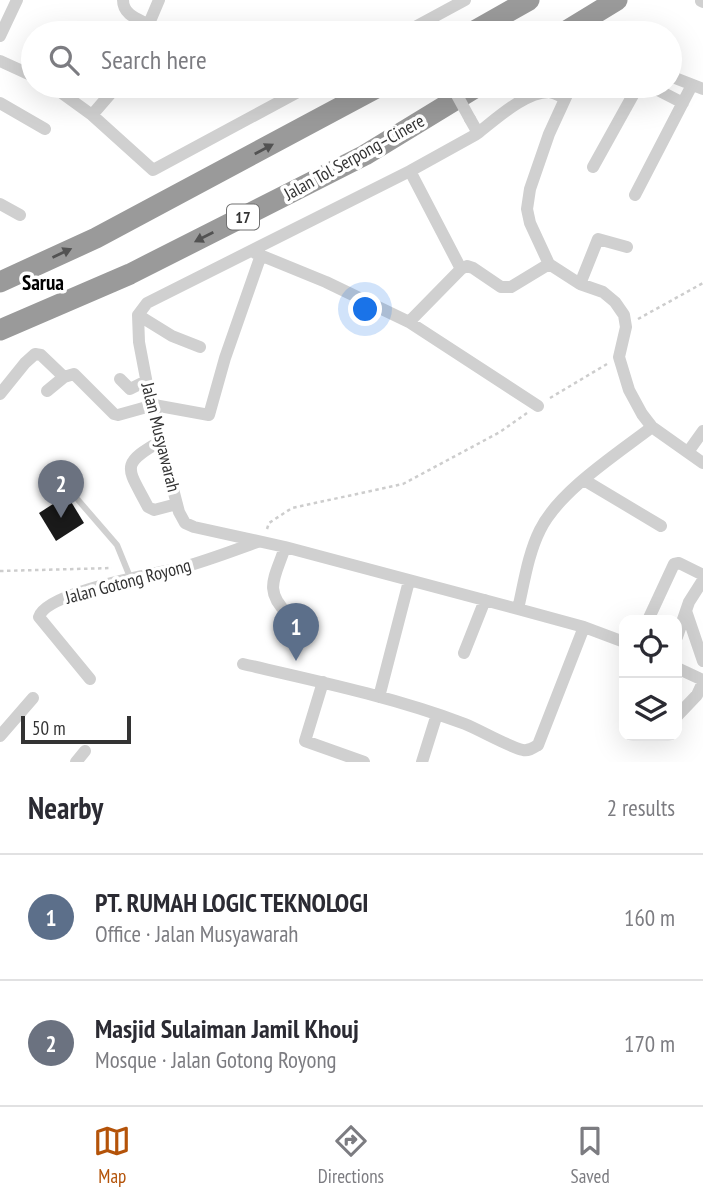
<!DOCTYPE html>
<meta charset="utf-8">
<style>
:root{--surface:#fff;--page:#f7f7f7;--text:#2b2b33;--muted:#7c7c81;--line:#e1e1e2;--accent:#b45309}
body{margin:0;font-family:"PT Sans Narrow",sans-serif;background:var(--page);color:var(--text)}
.controls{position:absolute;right:21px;bottom:21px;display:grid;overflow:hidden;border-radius:14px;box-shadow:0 7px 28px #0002}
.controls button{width:63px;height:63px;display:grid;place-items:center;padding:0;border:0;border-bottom:2px solid var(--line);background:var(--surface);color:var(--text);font:35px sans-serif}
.scale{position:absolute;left:21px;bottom:18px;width:110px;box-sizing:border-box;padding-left:7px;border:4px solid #333;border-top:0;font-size:19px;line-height:24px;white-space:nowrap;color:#333;-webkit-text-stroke:5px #fff;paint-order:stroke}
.you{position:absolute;left:366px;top:310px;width:24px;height:24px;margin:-18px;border:5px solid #fff;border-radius:50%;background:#1a73e8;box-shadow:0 0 0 10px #1a73e833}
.badge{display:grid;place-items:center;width:46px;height:46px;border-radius:50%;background:var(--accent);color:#fff;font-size:23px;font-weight:700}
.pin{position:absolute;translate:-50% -58px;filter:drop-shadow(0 2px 4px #0008)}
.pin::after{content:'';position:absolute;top:37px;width:24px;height:21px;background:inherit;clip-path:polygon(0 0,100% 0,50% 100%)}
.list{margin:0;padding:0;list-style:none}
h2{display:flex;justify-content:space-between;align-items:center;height:91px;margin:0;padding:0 28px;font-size:30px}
h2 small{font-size:23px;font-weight:400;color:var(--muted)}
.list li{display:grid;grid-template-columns:46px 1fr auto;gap:21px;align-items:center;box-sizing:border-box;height:126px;padding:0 28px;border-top:2px solid var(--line)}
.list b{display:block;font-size:26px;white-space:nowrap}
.list p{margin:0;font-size:23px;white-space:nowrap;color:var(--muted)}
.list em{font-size:23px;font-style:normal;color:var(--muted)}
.icon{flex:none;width:38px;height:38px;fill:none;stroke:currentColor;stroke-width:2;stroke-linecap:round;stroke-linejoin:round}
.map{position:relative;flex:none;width:703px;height:762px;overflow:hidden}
.search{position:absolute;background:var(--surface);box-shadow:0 7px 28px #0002;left:21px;right:21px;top:21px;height:77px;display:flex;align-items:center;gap:18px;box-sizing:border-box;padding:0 24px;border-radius:38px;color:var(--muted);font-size:26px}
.sheet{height:343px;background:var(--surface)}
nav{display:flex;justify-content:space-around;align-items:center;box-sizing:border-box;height:98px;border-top:2px solid var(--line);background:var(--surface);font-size:19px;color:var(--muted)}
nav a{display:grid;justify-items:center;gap:4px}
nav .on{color:var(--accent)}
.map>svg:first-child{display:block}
</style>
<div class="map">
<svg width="703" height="762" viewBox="0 0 703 762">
<rect width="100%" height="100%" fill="#fff"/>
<path fill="#1a1a1a" d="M67,495L84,523L56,541L39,513Z"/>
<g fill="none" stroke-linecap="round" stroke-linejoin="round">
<path stroke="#cdcdcd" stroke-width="2.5" stroke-dasharray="3.5 3.5" stroke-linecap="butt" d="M638,319L703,283
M550,398L607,364
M267,529L269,523L292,508L403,484L500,432L527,413
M0,571L112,568"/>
<path stroke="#d0d0d0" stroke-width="6" d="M66,486L117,545L130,577"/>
<path stroke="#d0d0d0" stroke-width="12" d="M123,0C123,15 138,19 149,25
M701,1L703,2
M145,33L159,0
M404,33L465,0
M0,36L17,0
M0,61L33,76
M670,76L703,89
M52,86L92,115L153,170L309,86
M571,86L549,134L530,189L527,209L530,223L549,264L580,284L603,292L615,302L624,315L626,327L619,357L629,390L642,414L652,427L703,463
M650,86L683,103
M0,103L45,129
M92,115L117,86
M470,119L478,133L475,135L410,171L147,303L138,315L139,342L151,405L179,512L185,523L194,527L285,547L518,609L584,627L624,642
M478,133C496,119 526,91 550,92C555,93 560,96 565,98
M593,167L638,86
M410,171L461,269
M635,195L692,85
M0,204L20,215
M255,253L326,282L409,322L461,269L467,266L473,268L501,287H511L549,264
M580,284L598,239L627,247
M138,315L172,336L200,347
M409,322L538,406
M120,379L130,389L146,381
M47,391L64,377L74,374L114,414L118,415L154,405L209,415L225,358L261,255
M0,394L25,363L35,354L41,355L64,377
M161,441C118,465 128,468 148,507L154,510L177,504
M688,452L703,431
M584,480L661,526
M285,547C276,576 262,590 288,614
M518,609C524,583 528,554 540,530C559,491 617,454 652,427
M686,611L703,661
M648,620L674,564L679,563L703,575
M677,637L689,602L703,580
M464,653L485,600
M243,664C317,681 393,697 465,724C480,730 509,747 523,750C529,751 533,748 538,745L584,627
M677,668L703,680
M90,679L39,617C46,592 154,574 180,568C206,561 232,551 257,542
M323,682L305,741L364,762
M379,697L409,581
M677,716L697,695L703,682
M0,736L33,698
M76,762L85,751
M422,762L437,714"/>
<path stroke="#9a9a9a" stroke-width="21" d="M471,33L529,0
M563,33L617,0
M0,282L96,238L380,86
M0,330L130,274L365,155L478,86"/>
<path stroke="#d0d0d0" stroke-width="12" d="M452,86L470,119"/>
</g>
<defs><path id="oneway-solid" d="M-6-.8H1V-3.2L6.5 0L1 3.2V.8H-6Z" transform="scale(1.75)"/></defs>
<g fill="#525252">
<use href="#oneway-solid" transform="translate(264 149) rotate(-28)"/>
<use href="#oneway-solid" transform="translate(204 237) rotate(153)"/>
<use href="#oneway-solid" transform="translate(62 253) rotate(-25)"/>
</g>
<g text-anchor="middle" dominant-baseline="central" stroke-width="7" stroke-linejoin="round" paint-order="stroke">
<rect fill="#fff" stroke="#707070" stroke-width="2" x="227" y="204.5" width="32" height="25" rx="5"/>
<g font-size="16" font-weight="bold" fill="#333">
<text x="243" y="217">17</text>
</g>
<g font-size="18" fill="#333" stroke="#fff">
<text transform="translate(354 157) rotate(-29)">Jalan Tol Serpong–Cinere</text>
<text transform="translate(161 437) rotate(76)">Jalan Musyawarah</text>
<text transform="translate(128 581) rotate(-15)">Jalan Gotong Royong</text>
</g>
<g font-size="21" font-weight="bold" fill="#000" stroke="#fff">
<text x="43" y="282">Sarua</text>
</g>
</g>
</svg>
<div class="controls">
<button><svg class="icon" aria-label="locate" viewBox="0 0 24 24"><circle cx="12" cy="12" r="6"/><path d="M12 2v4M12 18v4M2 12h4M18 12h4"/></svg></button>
<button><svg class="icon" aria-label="layers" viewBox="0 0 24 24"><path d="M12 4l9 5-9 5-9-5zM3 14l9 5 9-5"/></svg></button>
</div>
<div class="scale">50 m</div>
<div class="you"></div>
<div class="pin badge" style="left:296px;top:661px;background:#5c6f8a">1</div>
<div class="pin badge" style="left:61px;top:518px;background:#6b7280">2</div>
<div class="search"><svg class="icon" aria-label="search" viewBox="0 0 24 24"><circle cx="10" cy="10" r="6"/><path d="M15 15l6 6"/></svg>Search here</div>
</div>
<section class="sheet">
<h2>Nearby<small>2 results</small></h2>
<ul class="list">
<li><span class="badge" style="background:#5c6f8a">1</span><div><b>PT. RUMAH LOGIC TEKNOLOGI</b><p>Office · Jalan Musyawarah</p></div><em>160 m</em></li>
<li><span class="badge" style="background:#6b7280">2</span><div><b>Masjid Sulaiman Jamil Khouj</b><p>Mosque · Jalan Gotong Royong</p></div><em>170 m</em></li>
</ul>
</section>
<nav>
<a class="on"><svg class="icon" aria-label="map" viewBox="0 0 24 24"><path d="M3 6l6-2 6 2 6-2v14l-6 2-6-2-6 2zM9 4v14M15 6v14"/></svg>Map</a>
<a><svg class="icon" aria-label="directions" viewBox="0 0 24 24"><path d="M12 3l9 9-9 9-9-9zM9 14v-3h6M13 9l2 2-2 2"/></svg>Directions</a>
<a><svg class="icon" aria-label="saved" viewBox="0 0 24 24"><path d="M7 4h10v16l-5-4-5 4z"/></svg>Saved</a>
</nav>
